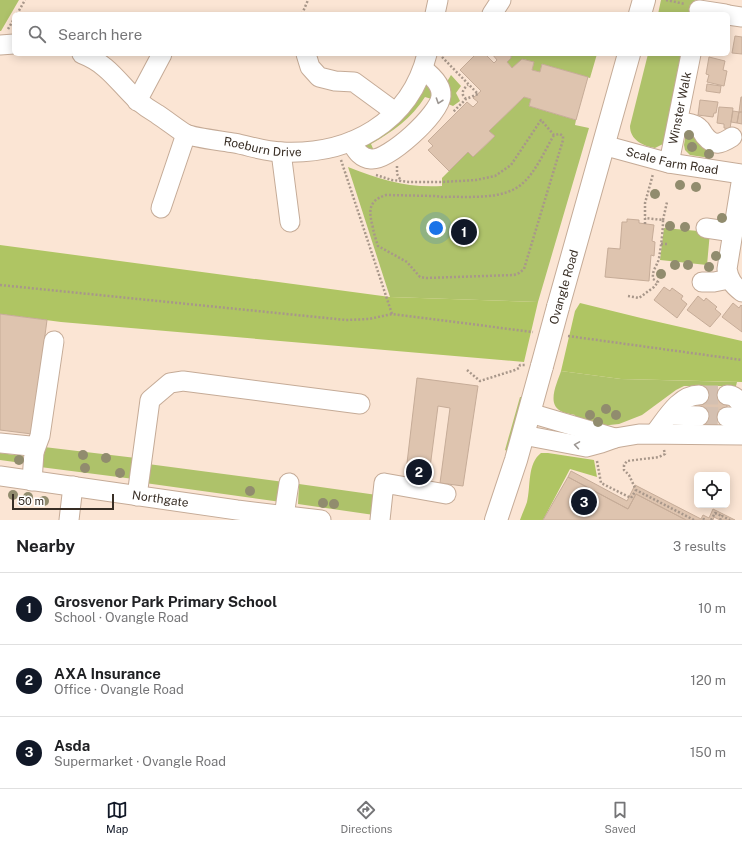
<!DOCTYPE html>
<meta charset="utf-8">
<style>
:root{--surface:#fff;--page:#f6f6f6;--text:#202124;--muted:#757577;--line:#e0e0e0;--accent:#111827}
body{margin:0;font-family:"Public Sans",sans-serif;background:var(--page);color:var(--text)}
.controls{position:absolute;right:12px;bottom:12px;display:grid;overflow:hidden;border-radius:6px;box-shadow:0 2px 10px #0003}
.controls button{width:36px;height:36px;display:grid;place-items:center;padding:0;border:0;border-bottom:1px solid var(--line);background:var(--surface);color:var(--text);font:20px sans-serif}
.scale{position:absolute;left:12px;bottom:10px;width:102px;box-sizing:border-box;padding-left:4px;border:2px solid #382e25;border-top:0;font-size:11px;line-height:14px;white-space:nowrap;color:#382e25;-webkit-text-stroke:3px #fff;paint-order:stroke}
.you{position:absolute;left:436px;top:228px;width:14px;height:14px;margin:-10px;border:3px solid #fff;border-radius:50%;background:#1a73e8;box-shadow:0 0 0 6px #1a73e833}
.badge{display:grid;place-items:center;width:26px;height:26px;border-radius:50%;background:var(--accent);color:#fff;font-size:13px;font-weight:700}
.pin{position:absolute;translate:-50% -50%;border:2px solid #fff;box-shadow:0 1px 4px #0006}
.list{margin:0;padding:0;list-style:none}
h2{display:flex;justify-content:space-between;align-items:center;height:52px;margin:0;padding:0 16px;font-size:17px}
h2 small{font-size:13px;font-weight:400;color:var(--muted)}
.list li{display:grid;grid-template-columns:26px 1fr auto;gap:12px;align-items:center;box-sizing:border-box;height:72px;padding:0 16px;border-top:1px solid var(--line)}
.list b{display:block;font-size:15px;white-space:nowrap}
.list p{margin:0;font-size:13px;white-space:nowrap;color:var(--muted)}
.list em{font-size:13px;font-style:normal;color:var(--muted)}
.icon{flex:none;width:22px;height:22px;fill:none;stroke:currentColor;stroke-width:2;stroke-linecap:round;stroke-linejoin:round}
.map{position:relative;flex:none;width:742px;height:520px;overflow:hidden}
.search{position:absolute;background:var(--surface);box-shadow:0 2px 10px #0003;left:12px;right:12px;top:12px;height:44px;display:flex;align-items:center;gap:10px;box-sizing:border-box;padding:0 14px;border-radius:6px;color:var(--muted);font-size:15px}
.sheet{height:268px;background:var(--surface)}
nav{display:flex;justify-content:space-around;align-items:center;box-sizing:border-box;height:56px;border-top:1px solid var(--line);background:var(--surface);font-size:11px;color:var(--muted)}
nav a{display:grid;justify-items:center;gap:2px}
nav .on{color:var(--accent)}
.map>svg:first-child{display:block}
</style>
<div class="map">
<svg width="742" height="520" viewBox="0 0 742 520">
<rect width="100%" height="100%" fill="#fbe5d4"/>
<path fill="#aec26a" d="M0,0H19L1,31H0Z
M661,0H695L692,14H658Z
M511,54H597L590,78L542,64L540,72L532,70L534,62L523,59L512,68L507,62L511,58Z
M648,54H684L664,140L663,144L655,148C643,146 630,140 630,126Z
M451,75L461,86L456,93L460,101L453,106L448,104V80Z
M427,81L435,100L425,97C412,118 392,132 371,144L375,153L363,149L365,143Z
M524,97L531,99L529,106L576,120L575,125L589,128L538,302L390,297L348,167C382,180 406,188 442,186V178L468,152L473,157L494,137L489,131Z
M689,130L712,151L713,155L710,158L690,155L685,150L684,145L686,132Z
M664,228L710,232L707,265L660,260Z
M561,371L621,379L737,382L736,386H684L676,390L642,415L619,424L600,426L574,421L575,415C570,414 563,413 559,410C547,402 558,381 561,371Z
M520,397H523L507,451L505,450Z
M44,447L136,458L134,479L40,467Z
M0,453L23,456L22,463L0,460Z
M148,464L284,482L281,502L145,483Z
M299,484L377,495L374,515L298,504Z"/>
<path fill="#afc563" d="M0,245L390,297L538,302L524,362L61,322L0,314Z
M580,303L641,318L742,341V382L621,379L561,371L575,311Z
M541,453H548L594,460L597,477L570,469L543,520H520C522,514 525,508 527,502C531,486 527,464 541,453Z"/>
<path fill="#dec4af" stroke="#c6ac98" d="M735,36L742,37V54L732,53Z
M476,54H485L494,63L497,60L492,54H511V58L507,62L512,68L522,59L534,62L532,70L540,72L542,64L588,77L576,120L529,106L531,99L524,97L489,131L495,136L473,157L468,152L449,171L428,150L433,146L428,141L467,102L473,107L478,102L473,98L481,91L460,70Z
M709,57L725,61L723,70L727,71L724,86L707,82L709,75L706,74Z
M707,84L721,86L720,93L706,91Z
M741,97H742V112H739Z
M700,100L718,102L716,113H714L713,117L698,115Z
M719,107L733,108L730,129L724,128V124L717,123Z
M733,111L739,112L737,123L731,122Z
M739,112H742V124L737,123Z
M627,219L639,220V223L654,225L652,241L655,242L654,256L651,255L649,281L605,277L608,248L620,249L622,222H627Z
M664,287L670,291L672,288L683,296L681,299L687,304L677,318L654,300Z
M698,296L704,301L706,298L717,307L715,309L721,314L710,327L687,310Z
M733,303L739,308L741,305L742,306V332L722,317Z
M0,314L47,320L32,434L0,430Z
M417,378L478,386L463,486L440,483L450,408L438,406L428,483L405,480Z
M699,394H727V418L699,417Z
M571,471L627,501L635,485L701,519L703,515L709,518L713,509L735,520H720L714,517L713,520H686L636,494L628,509L568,477Z
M568,477L628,509L636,494L686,520H543Z"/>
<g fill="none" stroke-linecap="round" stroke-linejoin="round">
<path stroke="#d4c0b1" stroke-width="19" stroke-dasharray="19 10" stroke-linecap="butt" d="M699,395H727
M699,416L727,417"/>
<g stroke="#c5ab97" stroke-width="21">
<g id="minor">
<path d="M699,10L725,14"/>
<path d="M435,14L438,0"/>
<path d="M492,14L501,0"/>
<path d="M728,15L742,17"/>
<path d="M0,45L14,44"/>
<path id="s1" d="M82,54C108,64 118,82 137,100C143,105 150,110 157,114C166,120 175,127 184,133C192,138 224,141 234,143C250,146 266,152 282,152C350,155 410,123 427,54"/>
<path d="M306,54L310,67L319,77L335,81L354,82L395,112"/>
<path d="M137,101L162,54"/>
<path d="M678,122C685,123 694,123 699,128C702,130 703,134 705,136C714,147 721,144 732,137"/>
<path d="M351,142C356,150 360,158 371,159C388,161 440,114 441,96C442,85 431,75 423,69"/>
<path id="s2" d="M603,145L669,163L742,174"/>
<path d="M281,152L290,222"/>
<path id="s3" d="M669,163L691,54"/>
<path d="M742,177L727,269C729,280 733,285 742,292"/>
<path d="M161,208L186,134"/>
<path d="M706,228L733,232"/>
<path d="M702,282H714L729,279"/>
<path d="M727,395C735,395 738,400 742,406"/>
<path d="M530,413L615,438"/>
<path d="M669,415L699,416"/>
<path d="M727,417H742"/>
<path d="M655,433C666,419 679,395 699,395"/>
<path d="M523,435L586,447L601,443L615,438L639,434L742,435"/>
<path d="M0,443L30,446L34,452L32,481"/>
<path d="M34,452L40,436L54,341"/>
<path id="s4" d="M0,476L237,510L321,520"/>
<path d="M137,496L150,400L170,383L183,381L360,404"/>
<path d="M284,516L289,483"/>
<path d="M69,520L73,486"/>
<path d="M380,520L384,483L446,494"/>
</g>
</g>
<g stroke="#c5ab97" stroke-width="24">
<path id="major" d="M640,14L644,0
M558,307L629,54
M496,520L516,460L542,366"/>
</g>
<path stroke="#a8978a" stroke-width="2.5" stroke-dasharray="2 2" stroke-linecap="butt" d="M666,0L685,4
M17,14L25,0
M302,14L308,0
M8,29L14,19
M442,57L478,94L466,99L453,112
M466,99C460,94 463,89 468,85
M341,160L392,314
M397,166V174L401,181
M376,175L392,180L409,182H442L476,180L495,176L511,165L541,120L554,135L560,134L563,136V140L524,269L519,273L514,275L426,278L420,277L407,262L378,246C376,240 374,234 373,228C369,212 367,201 386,195L435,196L444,197C469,196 505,201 524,182C536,171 545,150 554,135
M663,220L667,202
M645,224V203L653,174
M661,244H668
M0,285L346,320L369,319L392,314L533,332
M628,296L639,298L654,287L658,282L653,279C652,269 657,267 659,258C661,246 663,232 663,220L645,218
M568,336L742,360
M467,370L480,381L515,370L519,368L520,365H525
M664,450L665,454L659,457L627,461L624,465V470L629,475L636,490L694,520
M597,461L601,483L631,498L636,490
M703,520L704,519L706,520
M711,520L715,513L722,516
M720,520L722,516L730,520"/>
<use href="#minor" stroke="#fff" stroke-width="19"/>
<use href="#major" stroke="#fff" stroke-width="22"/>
<g stroke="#c5ab97" stroke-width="24" stroke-linecap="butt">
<path id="major-bridge" d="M542,366L558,307"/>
</g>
<use href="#major-bridge" stroke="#fff" stroke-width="22"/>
</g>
<g fill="#918c6e">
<circle cx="689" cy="135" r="5"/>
<circle cx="692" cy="147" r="5"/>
<circle cx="709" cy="154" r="5"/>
<circle cx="680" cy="185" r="5"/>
<circle cx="696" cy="187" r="5"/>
<circle cx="655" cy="194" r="5"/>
<circle cx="722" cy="218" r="5"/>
<circle cx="670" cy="226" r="5"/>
<circle cx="685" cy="227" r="5"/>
<circle cx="716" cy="256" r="5"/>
<circle cx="675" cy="265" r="5"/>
<circle cx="688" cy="265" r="5"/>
<circle cx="709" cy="267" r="5"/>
<circle cx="661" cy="274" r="5"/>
<circle cx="606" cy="409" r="5"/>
<circle cx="590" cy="415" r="5"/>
<circle cx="616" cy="415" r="5"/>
<circle cx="598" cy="422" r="5"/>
<circle cx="83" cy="455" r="5"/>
<circle cx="106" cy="458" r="5"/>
<circle cx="19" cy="460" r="5"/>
<circle cx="85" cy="468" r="5"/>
<circle cx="120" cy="473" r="5"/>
<circle cx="250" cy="491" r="5"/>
<circle cx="13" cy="495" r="5"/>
<circle cx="28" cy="497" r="5"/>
<circle cx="44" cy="501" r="5"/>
<circle cx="323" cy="503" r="5"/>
<circle cx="334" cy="504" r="5"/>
</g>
<defs><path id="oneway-chevron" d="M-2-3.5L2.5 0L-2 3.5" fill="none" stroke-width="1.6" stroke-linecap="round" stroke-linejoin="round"/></defs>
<g stroke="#9c9692">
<use href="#oneway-chevron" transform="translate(439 101) rotate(109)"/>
<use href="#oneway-chevron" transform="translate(577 445) rotate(-171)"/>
</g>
<g text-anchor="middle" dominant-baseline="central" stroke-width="3" stroke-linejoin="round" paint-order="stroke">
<g font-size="12" fill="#382e25" stroke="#fff">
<text stroke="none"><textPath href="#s3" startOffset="56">Winster Walk</textPath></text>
<text stroke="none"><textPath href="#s1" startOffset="210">Roeburn Drive</textPath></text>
<text stroke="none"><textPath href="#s2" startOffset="71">Scale Farm Road</textPath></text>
<text transform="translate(564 287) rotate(-74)">Ovangle Road</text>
<text stroke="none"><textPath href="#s4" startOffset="162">Northgate</textPath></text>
</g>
</g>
</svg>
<div class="controls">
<button><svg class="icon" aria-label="locate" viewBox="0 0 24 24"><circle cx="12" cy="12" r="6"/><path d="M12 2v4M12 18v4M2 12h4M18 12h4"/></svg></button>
</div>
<div class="scale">50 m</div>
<div class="you"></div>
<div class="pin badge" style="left:464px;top:232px">1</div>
<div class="pin badge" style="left:419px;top:472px">2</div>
<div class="pin badge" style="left:584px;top:502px">3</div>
<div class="search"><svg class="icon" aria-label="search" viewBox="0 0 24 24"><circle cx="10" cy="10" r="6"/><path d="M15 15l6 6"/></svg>Search here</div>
</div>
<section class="sheet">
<h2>Nearby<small>3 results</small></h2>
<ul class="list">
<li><span class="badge">1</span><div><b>Grosvenor Park Primary School</b><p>School · Ovangle Road</p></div><em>10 m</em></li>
<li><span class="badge">2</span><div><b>AXA Insurance</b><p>Office · Ovangle Road</p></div><em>120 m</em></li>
<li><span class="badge">3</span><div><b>Asda</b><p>Supermarket · Ovangle Road</p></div><em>150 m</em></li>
</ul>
</section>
<nav>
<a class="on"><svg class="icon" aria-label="map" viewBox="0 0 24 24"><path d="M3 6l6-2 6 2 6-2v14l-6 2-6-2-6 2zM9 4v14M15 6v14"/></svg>Map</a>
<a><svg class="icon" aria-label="directions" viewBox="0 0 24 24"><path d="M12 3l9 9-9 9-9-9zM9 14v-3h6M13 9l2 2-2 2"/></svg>Directions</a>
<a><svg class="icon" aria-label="saved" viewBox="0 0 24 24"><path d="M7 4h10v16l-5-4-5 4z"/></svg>Saved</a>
</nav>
